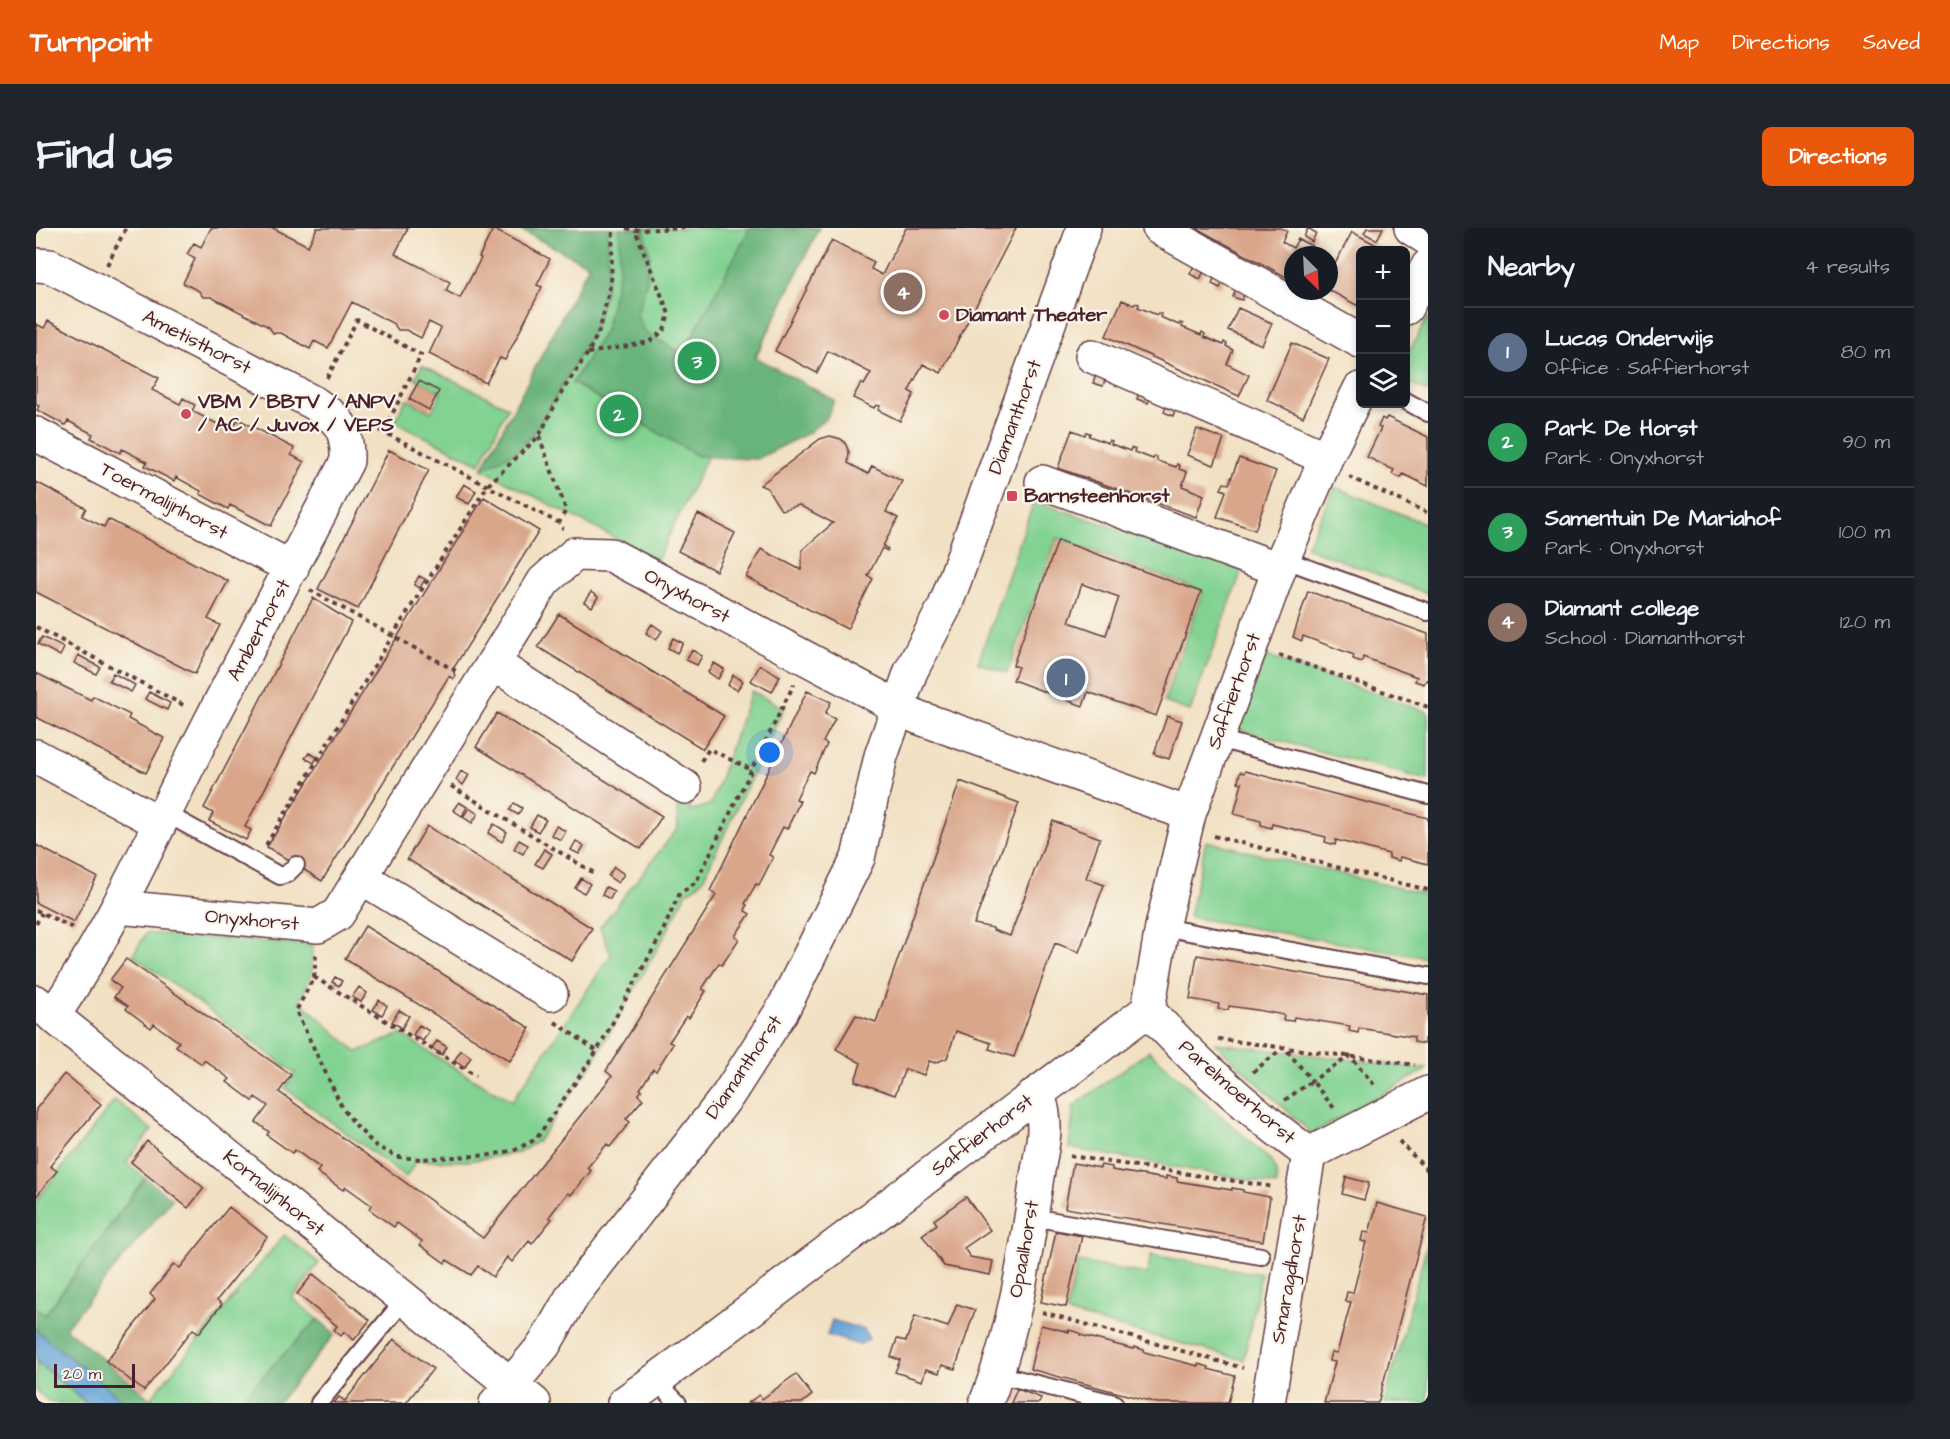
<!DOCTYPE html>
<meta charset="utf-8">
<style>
:root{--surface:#171b24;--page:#20242c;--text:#f1f3f6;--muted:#9ea1a6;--line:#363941;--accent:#ea580c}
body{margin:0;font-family:"Architects Daughter",sans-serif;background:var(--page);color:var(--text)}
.controls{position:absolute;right:18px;top:18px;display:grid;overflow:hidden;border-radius:9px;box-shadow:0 3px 9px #0003}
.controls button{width:54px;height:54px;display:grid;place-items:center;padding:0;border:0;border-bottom:2px solid var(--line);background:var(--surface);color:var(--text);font:30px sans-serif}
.compass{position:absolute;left:1248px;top:18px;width:54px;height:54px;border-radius:50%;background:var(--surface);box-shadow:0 3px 9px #0003;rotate:156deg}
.scale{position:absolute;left:18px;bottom:15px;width:81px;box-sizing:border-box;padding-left:6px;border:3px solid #4a1f2b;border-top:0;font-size:16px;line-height:21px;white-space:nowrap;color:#4a1f2b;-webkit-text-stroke:4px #fbf7ec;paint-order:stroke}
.you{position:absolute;left:734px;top:525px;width:21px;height:21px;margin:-15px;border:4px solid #fff;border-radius:50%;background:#1a73e8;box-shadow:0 0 0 9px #1a73e833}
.badge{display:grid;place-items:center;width:39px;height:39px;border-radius:50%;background:var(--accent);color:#fff;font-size:20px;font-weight:700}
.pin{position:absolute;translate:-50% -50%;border:3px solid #fff;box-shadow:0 2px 6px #0006}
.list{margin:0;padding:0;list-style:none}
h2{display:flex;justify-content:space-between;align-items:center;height:78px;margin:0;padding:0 24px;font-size:26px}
h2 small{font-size:20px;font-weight:400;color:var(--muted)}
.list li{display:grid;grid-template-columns:39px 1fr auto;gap:18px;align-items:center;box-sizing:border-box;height:90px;padding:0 24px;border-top:2px solid var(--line)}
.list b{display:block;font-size:22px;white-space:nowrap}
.list p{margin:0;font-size:20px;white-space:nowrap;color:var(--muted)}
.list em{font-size:20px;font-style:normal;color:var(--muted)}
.icon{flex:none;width:33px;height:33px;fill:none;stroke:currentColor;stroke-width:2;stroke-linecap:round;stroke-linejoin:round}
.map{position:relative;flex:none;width:1392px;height:1175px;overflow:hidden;border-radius:9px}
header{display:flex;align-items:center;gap:36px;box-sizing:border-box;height:84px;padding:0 30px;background:var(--accent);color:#fff}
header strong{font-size:28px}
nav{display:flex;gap:33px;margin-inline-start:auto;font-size:21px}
.intro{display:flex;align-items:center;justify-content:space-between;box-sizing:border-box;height:144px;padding:0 36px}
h1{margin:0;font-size:42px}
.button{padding:15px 27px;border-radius:9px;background:var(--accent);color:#fff;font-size:21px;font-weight:700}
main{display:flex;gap:36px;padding:0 36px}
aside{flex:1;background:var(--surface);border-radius:9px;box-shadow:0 3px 9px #0003}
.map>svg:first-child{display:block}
</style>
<header>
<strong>Turnpoint</strong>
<nav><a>Map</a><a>Directions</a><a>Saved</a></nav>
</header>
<div class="intro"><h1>Find us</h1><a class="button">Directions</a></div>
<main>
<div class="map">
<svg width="1392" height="1175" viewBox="0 0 1392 1175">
<rect width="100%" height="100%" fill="#fbf7ec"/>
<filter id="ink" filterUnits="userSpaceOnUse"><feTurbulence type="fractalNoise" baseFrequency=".0167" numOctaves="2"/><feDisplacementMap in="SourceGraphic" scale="12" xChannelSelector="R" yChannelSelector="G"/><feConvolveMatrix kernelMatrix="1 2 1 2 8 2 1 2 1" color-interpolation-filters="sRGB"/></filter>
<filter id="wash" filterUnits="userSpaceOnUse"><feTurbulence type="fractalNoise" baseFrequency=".008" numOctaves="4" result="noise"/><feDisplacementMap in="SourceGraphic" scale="24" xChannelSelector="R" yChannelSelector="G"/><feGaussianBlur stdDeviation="1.35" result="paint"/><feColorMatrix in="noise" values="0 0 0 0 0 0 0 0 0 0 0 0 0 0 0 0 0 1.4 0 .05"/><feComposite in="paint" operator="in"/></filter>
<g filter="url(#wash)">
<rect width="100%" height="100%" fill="#f1e0c2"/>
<path fill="#82d292" stroke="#66785e" stroke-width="1.5" d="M481,0H783L621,332L446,241L553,37Z
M1392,88V164L1370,153V130Z
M386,137L472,179L444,236L359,194L370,171L395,184L405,164L379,151Z
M1299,259L1392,297V366L1270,319Z
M998,273L1206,342L1154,483L1128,474L1167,363L1021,310L971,445L942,435Z
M1230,428L1392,484V552L1200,501Z
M715,463L748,480L666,653L650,666L630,705L555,838L502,913L482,925L432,933H380L370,949L249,860L259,845L97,727L110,705L277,717L276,747L264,773L321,824L365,806L427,845L476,873L575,727L564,699L642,600L641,575L654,574V584L675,576Z
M1170,613L1392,667V730L1153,689Z
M1179,815L1391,841L1276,906Z
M1113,823L1234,932L1240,943L1241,957L1033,920L1038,878Z
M79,872L116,902L90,934L109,950L9,1087L0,1080V973Z
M248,1007L283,1035L256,1070L282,1091L201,1175H119L114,1171Z
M1392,1013V1175H1348Z
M1115,1027L1225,1046L1208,1132L1030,1085L1042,1034L1111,1046Z
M0,1134L51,1175H15L0,1163Z"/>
<path fill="#69b47c" stroke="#5a6a54" stroke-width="1.5" d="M481,0H572V42L568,69L558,101L503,198L483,222L446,241L553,37Z
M584,0H608L614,28L611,51L601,86L608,104L647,126L714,0H783L719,129L798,172L791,189L772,205L721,231L696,230L662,228L536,155L569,103L583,42Z
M109,950L136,971L29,1100L119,1175H90L0,1102V1080L9,1087Z
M282,1091L299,1106L242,1175H201Z"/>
<path fill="#65a3d7" stroke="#586181" stroke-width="1.5" d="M796,1092L828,1102L833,1111L823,1117L791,1107Z
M0,1102L90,1175H51L0,1133Z"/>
<g id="blocks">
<path fill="#d9a68a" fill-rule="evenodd" d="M175,0H237L272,18L281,0H372L359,26L414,54L410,63L424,70L445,30L443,29L457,1L514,31L501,57L506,59L469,132L464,130L450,155L393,126L405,100L393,94L385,110L370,102H362L358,96L316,74L292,120L278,113L274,121L245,105H237L233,99L175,69H167L163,63L147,55L159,31L151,26L158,15L165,19Z
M870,0H980L905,145L887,136L873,163L878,166L864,193L842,182L844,178L840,177L838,180L817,170L825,155L828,157L835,145L792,123L781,145L739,123L796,12L838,34L835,41L846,47Z
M1160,0H1245L1251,3L1246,14L1257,20L1262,11L1276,18L1271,27H1257V45L1254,51Z
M1272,0L1280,5L1276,14L1268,9Z
M1331,0H1347L1341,12L1328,5Z
M1316,4L1350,22H1324V73L1322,78L1293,62V47Z
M1158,38L1168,43L1164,51L1154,46Z
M1179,48L1188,52L1184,60L1176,56Z
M1200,60L1209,63L1206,72L1197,69Z
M1086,72L1098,77L1100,75L1103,76L1102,79L1121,87L1122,85L1125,86L1124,89L1143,97L1144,95L1147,96L1146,99L1165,107L1166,104L1169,106L1168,109L1187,117L1188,114L1191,116L1190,118L1197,122L1191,136L1213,147L1203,168L1070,108Z
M1202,80L1236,95L1226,117L1192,102Z
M12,93L123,150L116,162L144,176L147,170L159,177L156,183L195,203L202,191L258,220L255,227L268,234L235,298L194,277L192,281L164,266L165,263L140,249L138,253L109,238L111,234L86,221L84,225L55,210L57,206L32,193L29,197L1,182L3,178L0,177V96L8,100Z
M1256,115L1293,131L1267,189L1231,172Z
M1061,145L1070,149L1067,158L1057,155Z
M383,153L403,163L393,182L373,171Z
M1104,161L1116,165L1112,175L1101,171Z
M1131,175L1140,179L1137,188L1128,184Z
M1351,189L1392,209V258L1367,246L1365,250L1356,246L1358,242L1331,229L1345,200L1342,199L1346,190L1349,192Z
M1161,201L1188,211L1178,237L1151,227Z
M1036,202L1049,207L1050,204L1054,205L1053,208L1072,215L1073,212L1076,213L1075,216L1094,223L1095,220L1099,221L1098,224L1117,231L1119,228L1121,229V233L1140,239L1141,236L1144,238L1143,241L1151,244L1146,258L1168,267L1160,289L1022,240Z
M794,208L805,211L809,215L813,224L812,235L832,246L836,238L866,253L850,284L862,290L847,318L852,321L851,323L846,320L832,348L837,351L811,401L710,349L725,321L765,342L766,322L797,295L763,277L745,282L731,260L724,257L784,211Z
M353,222L393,242L322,381L282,361Z
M1203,230L1240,243L1219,302L1181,289L1190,263L1185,261L1188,255L1193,256Z
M0,254L50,280L46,288L68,299L72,291L192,353L172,391L184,397L159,446L0,364Z
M428,256L440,263L433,276L420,269Z
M448,269L503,303L417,441L419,448L417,451L413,448L286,653L231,619Z
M662,286L699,305L680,343L642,323Z
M1022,312L1165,364L1120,488L1052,464L1047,478L977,452L982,439L977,437ZM1046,356L1083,369L1070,407L1033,394Z
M383,348L389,351L384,360L378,357Z
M1272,363L1392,406V453L1390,452L1388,456L1379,453L1381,449L1327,429L1326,434L1317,431L1318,427L1267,408L1266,413L1257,409Z
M555,364L562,369L556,379L548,374Z
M277,370L315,394L209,599L215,602L210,612L173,593L177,585L168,580Z
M523,386L688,488L667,521L502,419Z
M616,396L626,403L620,412L610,405Z
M6,409L28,420L24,428L2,416Z
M637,410L647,415L641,425L632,420Z
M656,422L666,428L661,437L650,432Z
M42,427L64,439L60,446L38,435Z
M678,435L688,441L682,451L672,444Z
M724,437L744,448L736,464L715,453Z
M0,445L55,472L57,468L94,487L92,491L128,510L110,545L0,489Z
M77,445L99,457L95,464L73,453Z
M697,447L707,453L701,462L692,457Z
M771,463L795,474L789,486L799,491L787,514L791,516L778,545L774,543L767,556L760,571L764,573L751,601L747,599L733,627L737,629L723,657L720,656L709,676L711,677L709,683L714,686L699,708L703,711L686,737L683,735L666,761L670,763L653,790L650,788L633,814L637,816L620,843L617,841L604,861L606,862L602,867L607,871L590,891L594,894L574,919L571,916L551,940L555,943L535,967L532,965L522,977L513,989L516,991L496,1016L493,1013L476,1034L471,1029L457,1049L442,1038L435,1047L411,1032L409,1035L384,1017L386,1013L361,995L358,999L333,981L335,977L324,969L310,959L307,962L281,944L284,940L259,922L256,925L231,907L233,904L220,894L232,878L219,869L217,873L191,854L194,851L168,832L166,836L157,830L140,818L143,814L118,796L115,800L90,781L92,778L78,769L85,760L74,752L90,731L255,847L243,864L447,1010L576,848L570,843L680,667L674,663Z
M113,464L134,475L131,482L109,471Z
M461,485L626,588L605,621L440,519Z
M1131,488L1146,493L1133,531L1118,526Z
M273,525L281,529L278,535L269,530Z
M425,543L433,547L427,557L420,552Z
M1209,543L1392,590V636L1364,629L1363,633L1353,630V626L1300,612L1299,617L1289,614L1290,609L1236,596L1235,600L1225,597V593L1198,586L1206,555L1202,554L1204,544L1208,545Z
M924,553L983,575L938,696L957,700V702L974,708L1017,593L1064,610L1050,650L1068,657L1043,724L1019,715L978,829L953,821L955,815L920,803L911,830L899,835L893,833L888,847L869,841L859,867L819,853L825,835L800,821L820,787L840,794Z
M423,574L431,579L426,588L417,582Z
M478,575L486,580L482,587L474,582Z
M433,580L442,586L436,595L427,589Z
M501,587L510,592L502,604L494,599Z
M458,596L471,604L466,614L452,605Z
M391,598L556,700L536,733L371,631Z
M520,598L530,603L525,612L515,607Z
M483,612L492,617L487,626L478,621Z
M540,613L548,618L543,626L535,622Z
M0,617L61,649L38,694L0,675Z
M508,621L516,626L507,640L499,636Z
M578,639L588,646L582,655L572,648Z
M545,650L554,656L548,665L539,660Z
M570,659L578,663L574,671L566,667Z
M329,698L494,800L474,833L309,731Z
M1161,727L1392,767V812L1388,811V816L1378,814V809L1323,800L1322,805L1313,803L1314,798L1258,789L1257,793L1247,792L1248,787L1221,782L1193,778L1192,782L1182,781L1183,776L1154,771Z
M299,749L306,753L303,758L296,754Z
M323,759L331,765L325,774L316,769Z
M343,772L351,778L346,787L337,782Z
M363,782L373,788L366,800L356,794Z
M383,797L393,803L387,813L377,807Z
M401,813L411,819L406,827L396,820Z
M425,822L435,829L429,839L418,833Z
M28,846L65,876L14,938L21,943L0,969V881Z
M111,913L168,960L152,980L95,934Z
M1037,935L1064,940L1065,937L1076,939V942L1130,951V948L1141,950V953L1196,962V960L1207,962V964L1234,969L1227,1013L1029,980Z
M1310,949L1333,955L1328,972L1306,966Z
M930,969L954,1002L928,1020L934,1029L957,1033L954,1047L908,1038L886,1007L901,996L898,992Z
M1341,975L1391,989L1375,1049L1342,1175H1288L1299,1134L1293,1133L1295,1124L1301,1125L1315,1074L1309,1073L1311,1064L1317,1065L1330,1014L1325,1013L1327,1004L1333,1005Z
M193,979L231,1009L181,1072L186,1076L163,1105L157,1101L108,1163L70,1133L119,1071L114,1066L138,1036L144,1040Z
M1020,1003L1046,1008L1030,1079L1005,1074Z
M277,1046L334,1092L318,1112L308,1104L305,1108L298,1102L301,1098L261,1066Z
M921,1076L939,1082L919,1141L906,1137L903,1145L890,1141L886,1153L859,1144L864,1132L855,1129L861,1111L870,1113L879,1088L912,1099Z
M1005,1097L1033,1104V1102L1044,1105V1107L1097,1121L1098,1119L1108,1122V1124L1162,1138V1136L1173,1139L1172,1141L1199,1148L1192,1175H1121L994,1141Z
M358,1111L397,1141L370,1175H298L303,1169L309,1173Z
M760,1146L776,1167L766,1175H712L723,1167L726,1171Z
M981,1161L1005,1170L1003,1175H975Z"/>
</g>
</g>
<g filter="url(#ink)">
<use href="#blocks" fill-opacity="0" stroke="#633c42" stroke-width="1.5"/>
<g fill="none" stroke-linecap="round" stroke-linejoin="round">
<g stroke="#633c42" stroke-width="20">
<path id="lane" d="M1370,173L1392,185
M1247,331L1392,384
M1182,511L1392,567
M129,585L244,648L251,646L260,637
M1126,699L1392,748
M995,989L1225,1028
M961,1146L1078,1175
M620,1153L642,1175
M283,1175L370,1070"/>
</g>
<g stroke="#633c42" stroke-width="36">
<path id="street" d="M1123,0L1324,113
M1375,0L1392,11
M0,37L14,38L278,175C304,192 312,201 311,233C261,330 208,426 159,524C114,614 74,704 17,788
M1370,80L1392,38
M1056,128L1290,230
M0,206L256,340
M1006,254L1243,341
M457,435L649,559
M0,528L124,595
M325,649L515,766
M82,679L282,698L302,686L508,353L539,326L575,327L881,489L1153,586
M0,774L498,1175
M1112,782C1160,835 1216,884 1273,926L1392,865
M460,1175L508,1117L537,1067L692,867L747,781L822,630L845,528L875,443L909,378L1048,0
M588,1175L665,1119L1112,782L1126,699L1153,586L1247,331L1290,230L1324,161
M950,1175C977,1106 990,1029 1000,955C1002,939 1008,916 1008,901C1008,889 1007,876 1000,866
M1232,1175L1273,926"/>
</g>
<path stroke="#633c42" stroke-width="4" stroke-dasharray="4.5 4.5" stroke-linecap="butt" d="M590,0L599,2L652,0
M71,37L90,0
M552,125L614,114L628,102L633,86L599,2
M291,150L321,92L385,127L348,203
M336,198L523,295L527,301
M503,208L530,282L523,295
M1313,249L1392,285
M274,362L420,443
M0,399L151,479
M1243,427L1392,479
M665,533L673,521L716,542
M415,558L558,645
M1178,608L1392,662
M230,617L357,407L452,257L503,208L527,162L552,125L564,101L575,54L577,0
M0,682L37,700
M0,696L6,685
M280,727L278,749L260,783L307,881L322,900L340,918L362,929L385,931L454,927L479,922L500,911L561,823L626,705L643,666L660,654L758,456
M278,749L440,848
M519,794L561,823
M1182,811L1379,837
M1217,844L1248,819L1276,853L1314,828L1340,859
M1249,872L1276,853L1298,880
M1363,913L1392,943
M1034,928L1238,959
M1006,1084L1207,1140"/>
<use href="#lane" stroke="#fff" stroke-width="16"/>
<use href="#street" stroke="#fff" stroke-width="33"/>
</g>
</g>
<g fill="#d1495b" stroke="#fbf7ec" stroke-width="2">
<circle cx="908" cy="87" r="6"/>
<circle cx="150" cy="186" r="6"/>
<rect x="970" y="262" width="12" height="12" rx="3"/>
</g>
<g text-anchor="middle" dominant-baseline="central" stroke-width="4.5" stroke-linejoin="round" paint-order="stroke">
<g font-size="20" font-weight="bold" fill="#4a1f2b" stroke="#fbf7ec" text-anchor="start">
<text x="920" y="87">Diamant Theater</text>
<text x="162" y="174">VBM / BBTV / ANPV<tspan x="162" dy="23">/ AC / Juvox / VEPS</tspan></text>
<text x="988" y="268">Barnsteenhorst</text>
</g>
<g font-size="20" fill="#4a1f2b" stroke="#fbf7ec">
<text transform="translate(161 114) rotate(27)">Ametisthorst</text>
<text transform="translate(979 189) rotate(-70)">Diamanthorst</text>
<text transform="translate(128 273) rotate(28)">Toermalijnhorst</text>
<text transform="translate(651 368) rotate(28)">Onyxhorst</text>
<text transform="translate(223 402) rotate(-62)">Amberhorst</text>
<text transform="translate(1198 463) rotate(-70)">Saffierhorst</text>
<text transform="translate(216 692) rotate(5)">Onyxhorst</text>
<text transform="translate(708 839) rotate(-56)">Diamanthorst</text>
<text transform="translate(1201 864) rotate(41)">Parelmoerhorst</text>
<text transform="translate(946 907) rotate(-37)">Saffierhorst</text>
<text transform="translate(238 965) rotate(39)">Kornalijnhorst</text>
<text transform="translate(988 1021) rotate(-80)">Opaalhorst</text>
<text transform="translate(1253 1051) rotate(-80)">Smaragdhorst</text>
</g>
</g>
</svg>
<div class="controls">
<button>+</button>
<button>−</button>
<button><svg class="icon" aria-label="layers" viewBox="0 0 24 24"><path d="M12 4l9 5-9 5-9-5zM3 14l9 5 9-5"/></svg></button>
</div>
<svg class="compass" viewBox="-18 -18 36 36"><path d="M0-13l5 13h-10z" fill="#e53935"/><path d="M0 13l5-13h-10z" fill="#9ea1a6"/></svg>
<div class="scale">20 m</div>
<div class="you"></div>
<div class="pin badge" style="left:1030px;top:450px;background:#5c6f8a">1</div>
<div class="pin badge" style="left:583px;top:186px;background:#2e9e5b">2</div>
<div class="pin badge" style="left:661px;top:133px;background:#2e9e5b">3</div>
<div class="pin badge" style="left:867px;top:64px;background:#8d6e63">4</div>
</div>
<aside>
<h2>Nearby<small>4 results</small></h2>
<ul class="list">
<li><span class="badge" style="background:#5c6f8a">1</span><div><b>Lucas Onderwijs</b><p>Office · Saffierhorst</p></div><em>80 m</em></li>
<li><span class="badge" style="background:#2e9e5b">2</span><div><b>Park De Horst</b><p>Park · Onyxhorst</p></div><em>90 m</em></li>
<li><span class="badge" style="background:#2e9e5b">3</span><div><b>Samentuin De Mariahof</b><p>Park · Onyxhorst</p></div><em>100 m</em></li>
<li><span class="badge" style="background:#8d6e63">4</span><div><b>Diamant college</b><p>School · Diamanthorst</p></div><em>120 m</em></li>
</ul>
</aside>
</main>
